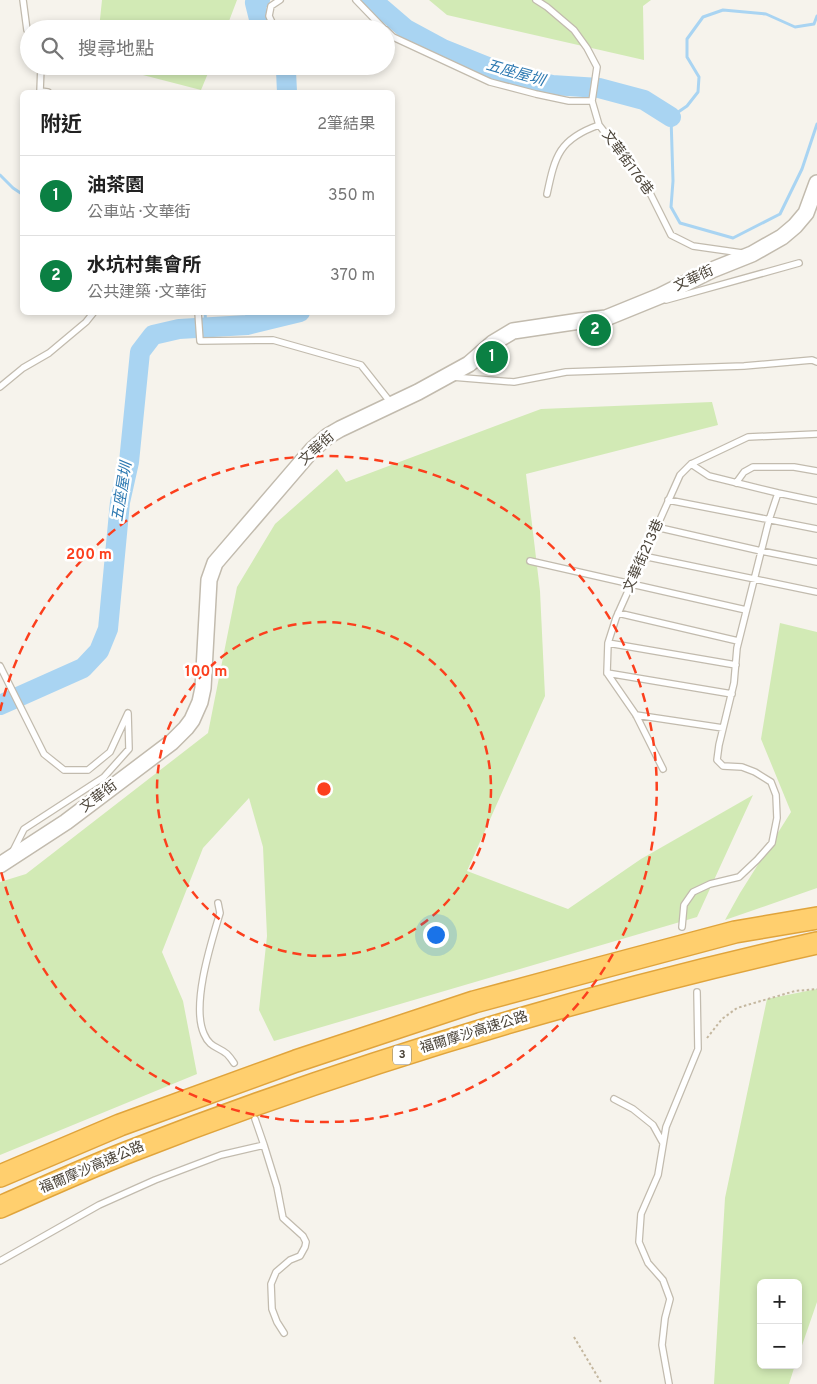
<!DOCTYPE html>
<html lang="zh-TW">
<meta charset="utf-8">
<style>
:root{--surface:#fff;--page:#f2f2f2;--text:#222;--muted:#767676;--line:#e0e0e0;--accent:#0b8043}
body{margin:0;font-family:Overpass,"Noto Sans TC",sans-serif;background:var(--page);color:var(--text)}
.controls{position:absolute;right:15px;bottom:15px;display:grid;overflow:hidden;border-radius:8px;box-shadow:0 2px 8px #0003}
.controls button{width:45px;height:45px;display:grid;place-items:center;padding:0;border:0;border-bottom:1px solid var(--line);background:var(--surface);color:var(--text);font:25px sans-serif}
.you{position:absolute;left:435px;top:934px;width:18px;height:18px;margin:-12px;border:4px solid #fff;border-radius:50%;background:#1a73e8;box-shadow:0 0 0 8px #1a73e833}
.badge{display:grid;place-items:center;width:32px;height:32px;border-radius:50%;background:var(--accent);color:#fff;font-size:16px;font-weight:700}
.pin{position:absolute;translate:-50% -50%;border:2px solid #fff;box-shadow:0 1px 5px #0006}
.list{margin:0;padding:0;list-style:none}
h2{display:flex;justify-content:space-between;align-items:center;height:65px;margin:0;padding:0 20px;font-size:21px}
h2 small{font-size:16px;font-weight:400;color:var(--muted)}
.list li{display:grid;grid-template-columns:32px 1fr auto;gap:15px;align-items:center;box-sizing:border-box;height:80px;padding:0 20px;border-top:1px solid var(--line)}
.list b{display:block;font-size:19px;white-space:nowrap}
.list p{margin:0;font-size:16px;white-space:nowrap;color:var(--muted)}
.list em{font-size:16px;font-style:normal;color:var(--muted)}
.icon{flex:none;width:28px;height:28px;fill:none;stroke:currentColor;stroke-width:2;stroke-linecap:round;stroke-linejoin:round}
.map{position:relative;flex:none;width:817px;height:1384px;overflow:hidden}
.search{position:absolute;background:var(--surface);box-shadow:0 2px 8px #0003;left:20px;top:20px;width:375px;height:55px;display:flex;align-items:center;gap:12px;box-sizing:border-box;padding:0 18px;border-radius:28px;color:var(--muted);font-size:19px}
.panel{position:absolute;background:var(--surface);box-shadow:0 2px 8px #0003;left:20px;top:90px;width:375px;height:225px;border-radius:8px}
.map>svg:first-child{display:block}
</style>
<div class="map">
<svg width="817" height="1384" viewBox="0 0 817 1384">
<rect width="100%" height="100%" fill="#f6f3ec"/>
<path fill="#d2eab5" d="M102,0H237L226,29H99Z
M429,0H651L643,6L644,60L447,15Z
M108,66H211L201,90Z
M712,402L718,425L526,474L540,591L545,696L467,871L568,909L641,859L753,795L697,917L274,1041L259,1010L267,936L263,847L249,798L203,848L162,952L183,1001L197,1074L0,1155V882L26,874L208,733L237,587L275,524L337,469L346,482L541,409Z
M780,623L817,632V888L725,920L740,893L791,812L761,739Z
M817,989V1302L798,1357V1283H761V1365H795L789,1384H714L725,1198L767,999Z"/>
<g fill="none" stroke-linecap="round" stroke-linejoin="round">
<path stroke="#a9d4f2" stroke-width="3" d="M817,16L814,24L795,27L766,14L723,10L703,17L687,39V57L699,77L698,92L687,106L671,117L673,181L671,207L680,223L733,238L780,214L802,169L817,124
M0,175L13,188L22,194
M205,312L206,327"/>
<path stroke="#a9d4f2" stroke-width="20" d="M260,0L255,3L260,23L264,29
M372,0L406,29L443,49L503,73L552,85L599,88L644,100L671,117
M284,66L286,71L287,92
M0,705L83,668L99,651L108,629L120,502L129,462L140,352L153,335L179,329L247,325L300,312"/>
</g>
<path fill="#d8cfc1" d="M602,328L603,340L590,341L589,329Z"/>
<g fill="none" stroke-linecap="round" stroke-linejoin="round">
<g stroke="#c2bbae" stroke-width="8">
<path id="service" d="M23,0L27,30L29,34
M356,0L384,29
M536,0L547,7L574,30L587,48L597,67L592,101L599,125L646,185L671,235L693,246L742,253
M275,29L269,16L271,6L280,0
M386,30L393,37L490,82L536,94L569,101H592
M40,91L48,92
M40,92L41,66
M547,194C555,156 559,139 599,125
M666,300L799,263
M198,312L200,341L273,340L361,365L391,403
M452,377L514,382L566,372L744,366L812,360L817,362
M0,387L23,368L49,353L86,322L94,312
M736,483L744,472L753,467H794L817,471
M778,493L817,501
M668,500L817,529
M656,527L761,551L817,562
M643,556L817,592
M530,561L746,610
M618,613L738,641
M608,643L736,665
M0,666L44,754L64,770H88L110,752L128,713L129,749L104,777L24,829L13,851
M607,673L732,694
M636,715L723,728
M663,769L636,715L607,673L608,643L616,618L680,475L691,464L748,437L817,434
M218,903L220,913C211,943 191,1005 204,1034C210,1048 217,1046 227,1054C229,1056 232,1060 234,1063
M682,927L684,905L693,892L710,884L739,877L757,860L772,843L777,818L776,795L771,782L755,772L742,767L723,766L717,760L719,745L734,683L737,648L769,520L778,493L709,476L691,464
M614,1099L633,1109L653,1125L663,1143
M264,1145L277,1187L283,1218L303,1236L306,1242L305,1247L300,1256L290,1260L276,1272L271,1284L272,1309L277,1322L284,1333
M0,1261L99,1205L155,1180L221,1155L264,1145L255,1119
M669,1384L662,1345L665,1318L670,1299L663,1280L648,1263L639,1242L641,1214L658,1175L666,1127L698,1049L697,992"/>
</g>
<g stroke="#c2bbae" stroke-width="18">
<path id="tertiary" d="M0,865L66,822L172,742L186,728L192,720L200,702L203,688L209,580L215,563L312,450L328,436L340,429L418,392L469,364L493,343L513,331L580,321L606,318L660,296L712,270L752,254L782,237L795,226L806,213L817,183"/>
</g>
<g stroke="#e0a43c" stroke-width="24">
<path id="motorway" d="M0,1176L120,1125L296,1061L474,1002L600,968L735,932L817,918
M0,1207C44,1188 87,1168 131,1151C354,1064 584,995 817,943"/>
</g>
<path stroke="#c4b79f" stroke-width="2" stroke-dasharray="2.5 2.5" stroke-linecap="butt" d="M707,1038L722,1019L737,1008L795,991L817,989
M574,1337L602,1384"/>
<use href="#service" stroke="#fff" stroke-width="5.5"/>
<use href="#tertiary" stroke="#fff" stroke-width="15"/>
<use href="#motorway" stroke="#ffcf6e" stroke-width="21"/>
</g>
<g fill="none" stroke="#fc3f1d" stroke-width="2.5" stroke-dasharray="9 6">
<circle cx="324" cy="789" r="167"/>
<path d="M0 711A333 333 0 1 1 0 867"/>
</g>
<g text-anchor="middle" dominant-baseline="central" stroke-width="5" stroke-linejoin="round" paint-order="stroke">
<rect fill="#fff" stroke="#817c74" stroke-width="1" x="393" y="1045.5" width="18" height="19" rx="4"/>
<g font-size="12" font-weight="bold" fill="#4b4439">
<text x="402" y="1055">3</text>
</g>
<g font-size="14" fill="#4b4439" stroke="#fff">
<text transform="translate(627 163) rotate(54)">文華街176巷</text>
<text transform="translate(694 279) rotate(-25)">文華街</text>
<text transform="translate(317 449) rotate(-42)">文華街</text>
<text transform="translate(644 556) rotate(-66)">文華街213巷</text>
<text transform="translate(99 797) rotate(-37)">文華街</text>
<text transform="translate(474 1033) rotate(-17)">福爾摩沙高速公路</text>
<text transform="translate(92 1168) rotate(-23)">福爾摩沙高速公路</text>
</g>
<g font-size="15" font-style="italic" fill="#2e7ab2" stroke="#fff">
<text transform="translate(515 74) rotate(16)">五座屋圳</text>
<text transform="translate(123 492) rotate(-81)">五座屋圳</text>
</g>
</g>
<circle cx="324" cy="789" r="8" fill="#fc3f1d" stroke="#fff" stroke-width="2.5"/>
<g font-size="15" text-anchor="middle" font-weight="bold" fill="#fc3f1d" stroke="#fff" stroke-width="5" stroke-linejoin="round" paint-order="stroke">
<text x="89" y="559">200 m</text>
<text x="206" y="676">100 m</text>
</g>
</svg>
<div class="controls">
<button>+</button>
<button>−</button>
</div>
<div class="you"></div>
<div class="pin badge" style="left:492px;top:357px">1</div>
<div class="pin badge" style="left:595px;top:330px">2</div>
<div class="search"><svg class="icon" aria-label="search" viewBox="0 0 24 24"><circle cx="10" cy="10" r="6"/><path d="M15 15l6 6"/></svg>搜尋地點</div>
<section class="panel">
<h2>附近<small>2筆結果</small></h2>
<ul class="list">
<li><span class="badge">1</span><div><b>油茶園</b><p>公車站 · 文華街</p></div><em>350 m</em></li>
<li><span class="badge">2</span><div><b>水坑村集會所</b><p>公共建築 · 文華街</p></div><em>370 m</em></li>
</ul>
</section>
</div>
